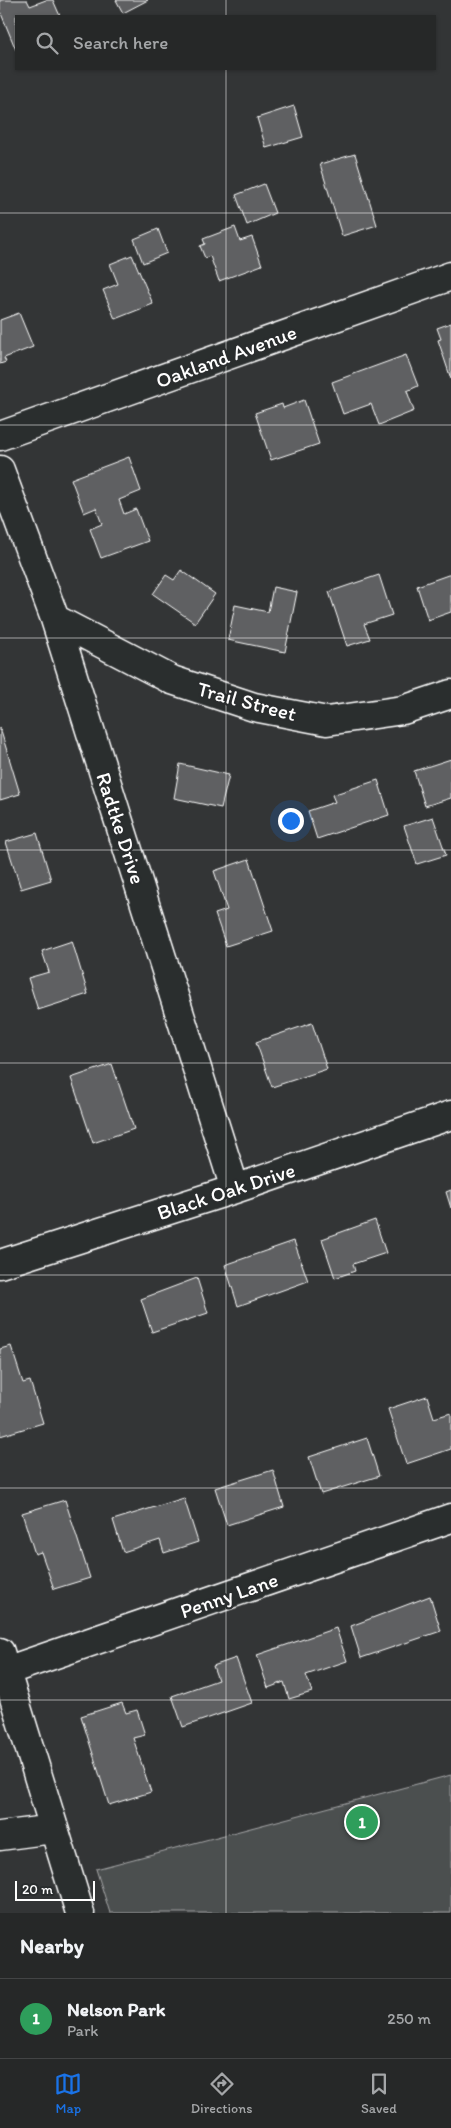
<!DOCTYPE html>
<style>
:root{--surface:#262828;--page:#323434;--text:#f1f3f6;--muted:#a4a6a8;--line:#424445;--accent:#1a73e8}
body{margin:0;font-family:Itim,sans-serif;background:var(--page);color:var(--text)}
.scale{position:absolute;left:15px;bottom:12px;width:80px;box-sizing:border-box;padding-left:5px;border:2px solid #fff;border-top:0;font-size:14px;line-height:18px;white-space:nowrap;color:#fff;-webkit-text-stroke:4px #2a2d2e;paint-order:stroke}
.you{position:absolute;left:290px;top:820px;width:18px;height:18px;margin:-12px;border:4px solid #fff;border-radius:50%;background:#1a73e8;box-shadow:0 0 0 8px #1a73e833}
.badge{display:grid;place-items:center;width:32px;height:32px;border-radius:50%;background:var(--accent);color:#fff;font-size:16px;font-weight:700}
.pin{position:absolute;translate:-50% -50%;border:2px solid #fff;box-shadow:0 1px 5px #0006}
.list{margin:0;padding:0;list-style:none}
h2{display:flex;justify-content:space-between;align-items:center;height:65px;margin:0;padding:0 20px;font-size:21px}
h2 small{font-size:16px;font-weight:400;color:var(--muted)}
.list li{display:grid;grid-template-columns:32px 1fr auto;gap:15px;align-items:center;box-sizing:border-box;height:80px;padding:0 20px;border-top:1px solid var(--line)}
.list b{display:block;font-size:19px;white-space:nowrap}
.list p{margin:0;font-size:16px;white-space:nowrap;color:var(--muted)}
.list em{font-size:16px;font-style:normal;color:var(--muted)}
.icon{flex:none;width:28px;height:28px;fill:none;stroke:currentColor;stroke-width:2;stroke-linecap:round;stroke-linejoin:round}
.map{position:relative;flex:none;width:451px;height:1913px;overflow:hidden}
.search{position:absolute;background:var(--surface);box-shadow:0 1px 4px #0004;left:15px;right:15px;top:15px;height:55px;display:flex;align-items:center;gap:12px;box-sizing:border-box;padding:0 18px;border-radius:0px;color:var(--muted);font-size:19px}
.sheet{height:145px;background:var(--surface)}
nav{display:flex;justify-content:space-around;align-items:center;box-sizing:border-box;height:70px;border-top:1px solid var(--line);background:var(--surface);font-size:14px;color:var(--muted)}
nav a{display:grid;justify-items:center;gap:2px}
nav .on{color:var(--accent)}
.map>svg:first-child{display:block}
</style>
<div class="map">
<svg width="451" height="1913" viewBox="0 0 451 1913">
<rect width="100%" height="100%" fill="#333536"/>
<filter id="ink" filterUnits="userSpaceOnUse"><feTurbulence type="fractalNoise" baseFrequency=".02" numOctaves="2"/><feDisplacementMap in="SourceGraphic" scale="10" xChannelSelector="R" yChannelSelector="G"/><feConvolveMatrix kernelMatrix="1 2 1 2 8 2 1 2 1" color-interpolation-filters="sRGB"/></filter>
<g filter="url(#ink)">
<path fill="#4c4f50" stroke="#a6a7a8" d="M451,1775V1913H110L96,1869Z"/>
<path fill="#5f6162" stroke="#fff" d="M0,0H27L30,6L46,0H53L60,16H16V50L0,11Z
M116,0H148L123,13Z
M294,106L303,137L266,148L257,118Z
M355,154L377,225L342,236L320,164Z
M264,184L275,213L247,225L236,195Z
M235,227L240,241L252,237L262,265L219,281L210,256L205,258L200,246L205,244L203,239Z
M158,229L167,253L143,263L134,239Z
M132,255L153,304L115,319L103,290L118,284L110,264Z
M19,313L33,347L4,358L6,362L0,364V320Z
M451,323V379L438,340L441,339L437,328Z
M406,355L418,386L407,391L414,411L379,425L371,404L343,414L332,382Z
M304,400L319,444L271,460L255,413L282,404L283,408Z
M129,457L141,491L119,500L124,514L136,509L148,541L101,558L90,529L102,524L96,508L84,513L71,479Z
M181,570L215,594L195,623L153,594L166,575L174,580Z
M451,574V612L428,620L417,586Z
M379,575L392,615L364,624L370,639L347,646L329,592Z
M273,587L297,592L285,652L228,640L235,605L268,612Z
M0,728L20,794L0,800Z
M451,759V798L425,806L414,771Z
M180,764L229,775L221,808L174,798Z
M378,780L389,815L317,839L308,811L335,802L332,795Z
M433,817L446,855L417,864L404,826Z
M37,833L51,880L21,889L6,842Z
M249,859L273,931L226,946L215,914L227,910L214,871Z
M72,941L88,994L38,1010L28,978L49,972L42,951Z
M312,1023L327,1069L272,1087L256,1042Z
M112,1064L134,1129L93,1143L71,1078Z
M451,1190V1208L446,1192Z
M375,1220L386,1253L353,1264L355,1271L335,1278L322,1239Z
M294,1241L308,1281L238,1306L225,1265Z
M197,1278L208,1313L152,1332L141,1299Z
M11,1346L23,1383L30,1381L43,1423L0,1436V1349Z
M427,1396L434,1418L451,1413V1449L406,1464L388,1409Z
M367,1438L379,1476L321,1494L309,1457Z
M273,1470L284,1507L227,1525L215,1488Z
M184,1498L198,1542L164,1553L160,1540L123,1552L113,1520Z
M65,1500L90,1578L54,1589L41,1552L35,1554L22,1513Z
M430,1596L441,1631L361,1658L351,1626Z
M336,1628L347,1661L306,1675L312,1692L289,1699L284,1682L268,1688L257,1655Z
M236,1658L252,1703L183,1727L172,1696L218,1680L213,1666Z
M122,1703L126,1713L137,1710L145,1735L133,1738L151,1792L109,1805L81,1716Z"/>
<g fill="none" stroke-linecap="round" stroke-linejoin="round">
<g stroke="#fff" stroke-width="31">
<path id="minor" d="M0,436L451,276
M0,470L55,619L235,1189
M55,619L172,680L254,707L327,721L403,710L451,694
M0,1264L235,1189L451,1115
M0,1652L80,1913
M6,1671L451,1518
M0,1836L53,1829"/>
</g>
<use href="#minor" stroke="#2a2d2e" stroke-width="28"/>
</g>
</g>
<path fill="none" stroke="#fff" stroke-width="1" stroke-opacity="0.55" d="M226,0V16M226,69V1913M0,213H451M0,425H451M0,638H451M0,850H451M0,1063H451M0,1275H451M0,1488H451M0,1700H451"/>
<g text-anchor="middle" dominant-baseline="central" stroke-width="4.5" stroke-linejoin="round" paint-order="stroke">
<g font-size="21" fill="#fff" stroke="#2a2d2e">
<text transform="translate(226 356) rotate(-20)">Oakland Avenue</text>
<text transform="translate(247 701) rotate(15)">Trail Street</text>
<text transform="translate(121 828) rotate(72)">Radtke Drive</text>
<text transform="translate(226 1191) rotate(-18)">Black Oak Drive</text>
<text transform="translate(229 1595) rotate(-19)">Penny Lane</text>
</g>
</g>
</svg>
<div class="scale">20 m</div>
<div class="you"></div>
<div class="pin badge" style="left:362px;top:1822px;background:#2e9e5b">1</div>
<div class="search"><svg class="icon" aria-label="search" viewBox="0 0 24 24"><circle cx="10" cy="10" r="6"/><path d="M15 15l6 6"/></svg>Search here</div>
</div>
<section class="sheet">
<h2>Nearby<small></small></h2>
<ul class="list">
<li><span class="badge" style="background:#2e9e5b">1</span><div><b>Nelson Park</b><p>Park</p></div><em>250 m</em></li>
</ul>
</section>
<nav>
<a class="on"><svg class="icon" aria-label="map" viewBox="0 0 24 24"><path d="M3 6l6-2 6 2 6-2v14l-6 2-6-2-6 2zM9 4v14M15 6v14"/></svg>Map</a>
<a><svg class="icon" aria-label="directions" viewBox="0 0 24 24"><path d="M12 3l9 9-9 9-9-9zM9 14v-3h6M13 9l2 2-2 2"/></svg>Directions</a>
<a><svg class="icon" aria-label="saved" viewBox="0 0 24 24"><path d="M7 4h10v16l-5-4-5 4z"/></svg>Saved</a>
</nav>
